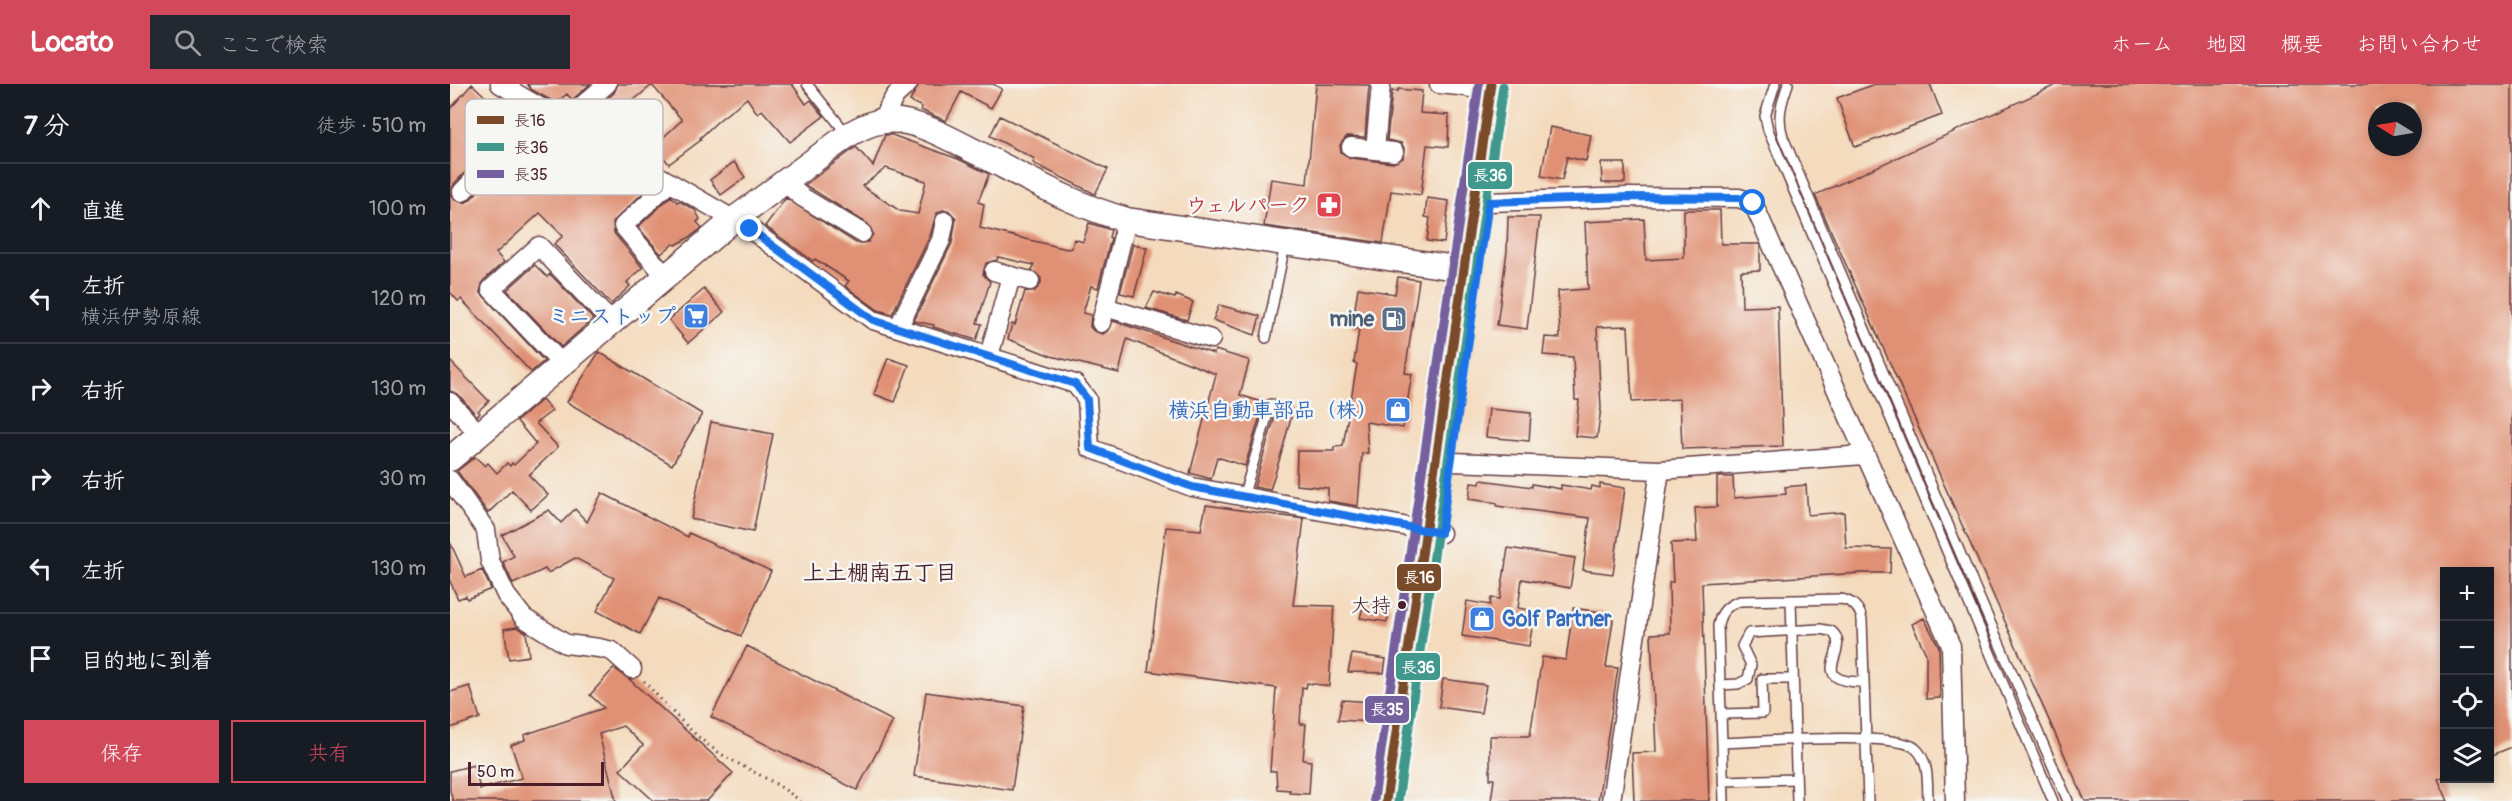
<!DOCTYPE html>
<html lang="ja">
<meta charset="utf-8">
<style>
:root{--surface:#171b24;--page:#242831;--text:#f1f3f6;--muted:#9ea1a6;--line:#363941;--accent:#d1495b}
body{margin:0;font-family:Pangolin,"Klee One",sans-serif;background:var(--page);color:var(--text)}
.controls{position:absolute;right:18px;bottom:18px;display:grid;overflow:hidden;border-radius:0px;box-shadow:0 3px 9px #0003}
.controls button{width:54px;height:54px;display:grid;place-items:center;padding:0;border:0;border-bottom:2px solid var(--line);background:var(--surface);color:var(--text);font:30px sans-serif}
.compass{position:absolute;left:1918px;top:18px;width:54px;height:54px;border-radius:50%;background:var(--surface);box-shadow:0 3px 9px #0003;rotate:281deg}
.scale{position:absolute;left:18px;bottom:15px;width:136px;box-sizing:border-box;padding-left:6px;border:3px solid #4a1f2b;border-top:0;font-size:16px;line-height:21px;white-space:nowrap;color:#4a1f2b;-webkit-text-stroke:4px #f6f6f2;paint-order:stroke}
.stop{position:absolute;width:18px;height:18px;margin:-14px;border:4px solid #1a73e8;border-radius:50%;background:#fff}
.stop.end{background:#1a73e8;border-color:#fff;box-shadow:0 2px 6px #0008}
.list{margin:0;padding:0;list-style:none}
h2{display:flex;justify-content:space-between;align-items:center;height:78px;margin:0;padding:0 24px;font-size:26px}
h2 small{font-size:20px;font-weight:400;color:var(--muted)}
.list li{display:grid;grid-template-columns:39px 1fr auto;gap:18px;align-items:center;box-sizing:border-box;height:90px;padding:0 24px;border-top:2px solid var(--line)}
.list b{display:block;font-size:22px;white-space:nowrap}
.list p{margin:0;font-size:20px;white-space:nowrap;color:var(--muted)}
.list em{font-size:20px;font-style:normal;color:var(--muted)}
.actions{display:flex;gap:12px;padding:18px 24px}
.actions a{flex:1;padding:14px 0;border:2px solid var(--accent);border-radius:0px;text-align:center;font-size:21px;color:var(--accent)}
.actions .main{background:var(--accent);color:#fff}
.icon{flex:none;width:33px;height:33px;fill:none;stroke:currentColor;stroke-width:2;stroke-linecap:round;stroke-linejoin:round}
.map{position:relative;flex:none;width:2062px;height:717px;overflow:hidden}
header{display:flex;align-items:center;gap:36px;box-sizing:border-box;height:84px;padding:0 30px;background:var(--accent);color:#fff}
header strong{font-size:28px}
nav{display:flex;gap:33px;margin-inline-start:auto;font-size:21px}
.search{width:420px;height:54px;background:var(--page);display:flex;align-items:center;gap:15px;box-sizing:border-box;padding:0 21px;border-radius:0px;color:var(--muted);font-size:22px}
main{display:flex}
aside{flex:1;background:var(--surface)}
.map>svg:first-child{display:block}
</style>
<header>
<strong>Locato</strong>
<div class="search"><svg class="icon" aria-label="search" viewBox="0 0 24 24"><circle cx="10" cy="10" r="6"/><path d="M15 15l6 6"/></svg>ここで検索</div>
<nav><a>ホーム</a><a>地図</a><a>概要</a><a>お問い合わせ</a></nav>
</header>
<main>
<aside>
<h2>7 分<small>徒歩 · 510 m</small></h2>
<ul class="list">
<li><svg class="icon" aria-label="ahead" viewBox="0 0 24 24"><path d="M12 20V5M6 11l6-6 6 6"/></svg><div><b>直進</b></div><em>100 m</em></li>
<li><svg class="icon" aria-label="left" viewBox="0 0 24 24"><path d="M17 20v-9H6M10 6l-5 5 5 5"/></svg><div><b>左折</b><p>横浜伊勢原線</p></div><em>120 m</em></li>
<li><svg class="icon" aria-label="right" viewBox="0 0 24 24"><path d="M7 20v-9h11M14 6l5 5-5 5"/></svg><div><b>右折</b></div><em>130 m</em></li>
<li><svg class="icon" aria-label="right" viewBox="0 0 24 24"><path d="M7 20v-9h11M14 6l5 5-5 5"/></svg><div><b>右折</b></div><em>30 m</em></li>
<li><svg class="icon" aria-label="left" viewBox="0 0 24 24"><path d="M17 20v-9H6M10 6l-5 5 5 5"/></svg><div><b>左折</b></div><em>130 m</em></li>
<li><svg class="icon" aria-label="arrive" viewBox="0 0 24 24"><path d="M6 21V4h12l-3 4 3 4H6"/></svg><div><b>目的地に到着</b></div></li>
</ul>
<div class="actions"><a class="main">保存</a><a>共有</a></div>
</aside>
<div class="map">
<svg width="2062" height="717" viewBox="0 0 2062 717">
<rect width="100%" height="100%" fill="#f6f6f2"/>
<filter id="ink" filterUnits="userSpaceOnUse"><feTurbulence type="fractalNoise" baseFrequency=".0167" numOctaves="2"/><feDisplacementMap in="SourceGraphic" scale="12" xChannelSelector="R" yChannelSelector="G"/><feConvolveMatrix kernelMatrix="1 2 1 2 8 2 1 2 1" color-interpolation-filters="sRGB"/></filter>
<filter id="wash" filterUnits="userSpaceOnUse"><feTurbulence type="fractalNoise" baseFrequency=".008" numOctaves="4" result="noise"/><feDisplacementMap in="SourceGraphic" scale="24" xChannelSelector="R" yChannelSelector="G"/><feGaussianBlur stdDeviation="1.35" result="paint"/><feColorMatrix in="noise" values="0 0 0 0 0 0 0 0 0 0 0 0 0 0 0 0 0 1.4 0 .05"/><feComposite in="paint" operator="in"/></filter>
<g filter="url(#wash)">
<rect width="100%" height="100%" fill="#f4dbbe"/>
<g id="blocks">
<path fill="#e09175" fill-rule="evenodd" d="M22,0L58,34L68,24L74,27L4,100L1,111L5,116L15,119L20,116L94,38L154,73L172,91L177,87L201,101L163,138L164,149L193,184L177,198L180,202L161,220L104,160L113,152L90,129L46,169L54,178L33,197L30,208L94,277L81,288L11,215L8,217L0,208V25Z
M77,0H140L122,16L117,10L106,19L82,6Z
M168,0H342L356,20L361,16L374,32L340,58L312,26L307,29L297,14L268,37L250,54L251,56L219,80L204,62L232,36L202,1L149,45L137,32L164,9Z
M469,0H543L552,5L541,24L511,8L496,37L471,26L472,23L460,17Z
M866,0L919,1L915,53L897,52L890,61L891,68L900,74L943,79L953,74L954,64L951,59L937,56L942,7H948V5L972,7L970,29L999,31L998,63L977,61L971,111L941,107L933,159L814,142L821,95L857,100Z
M1425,0H1480L1492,31L1405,63L1387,14Z
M1608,0H2062V663L2040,672V488H1995V692L1988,695L1998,717H1635L1365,111ZM1927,27H1963V63H1927Z
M550,32L658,85L645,110L583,79L585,75L540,52Z
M1100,43L1141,51L1136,77L1117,73L1112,96L1091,92Z
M435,51H442L508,75L539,90L528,118L534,120L530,144L617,165L622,164L624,155L633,158L639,139L661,146L659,153L661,154L648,204L641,202L633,229L641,231L640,243L644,247L653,250L659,246L663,237L764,270L765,266L798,276L799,278L790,311L814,319L795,382L767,373L761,395L740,389L766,290L677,255L669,289L601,272L558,255L562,240L565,241L575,207L584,208L591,200V194L582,186L584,181L548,173L547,176L536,179L533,190L540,198L527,239L532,240L526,256L483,243L484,241L464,237L502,159L506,134L498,126H492L486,130L480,152L442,230L428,226L395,202L399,197L365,175L363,177L315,142L336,114L406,159L418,158L423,150L418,140L355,101L406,63L423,82ZM436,84L476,97L468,130L450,127L412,102Z
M284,78L295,93L271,111L260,96Z
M1151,79H1175V99H1152Z
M221,112L227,118L229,117L245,126L250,135L247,138L252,144L240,153L226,161L223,160L211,170L188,143Z
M977,114L999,117L994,159L977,157L980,134L975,133Z
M1234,126H1270L1271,160H1309L1310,162V186L1291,187L1292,223L1328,222L1333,362L1232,365L1230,315L1182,318L1178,242L1147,243L1151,324L1147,354L1125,352L1129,316H1125L1123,273L1093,271L1095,253L1110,254L1108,207L1138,205L1135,138L1194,135L1196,176L1234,174Z
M1058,133H1090L1077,245L1047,241L1057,167Z
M683,160L697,164L684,212L670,209Z
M85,181L97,193L100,190L143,235L111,263L57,206Z
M948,193L969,196L955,289L962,290L953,344L916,338L918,369H912L908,422L878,417V404L846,401L847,367H884V363L893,362L907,280L904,279L909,245L902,244L908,204L945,210Z
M254,205L274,228L238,259L219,236Z
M704,208L725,214L726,211L743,218L737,236L696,224Z
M769,221L810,232L805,251L763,236Z
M149,268L252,330L222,381L117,318Z
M438,274L459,281L445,318L424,310Z
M0,277L39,317L28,327L30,329L27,332L8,310L0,307Z
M92,316L102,327L86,339L108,363L79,391L98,411L81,426L62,406L38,429L7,387L25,373L35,382L38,379L47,389L57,379L60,382L62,379L64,381L86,360L67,337Z
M828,322L843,326L832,367L820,406L804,403Z
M1039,325L1081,329L1079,357L1036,353Z
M261,338L323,350L303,448L241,435Z
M1267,393H1283L1284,414L1336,410L1335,403L1356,401L1358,431L1394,428L1396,464L1441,465L1440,489H1411L1252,499L1259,717H1184L1182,669L1206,668L1201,550L1220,549L1219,498H1223L1221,459L1247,458L1245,424L1267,423Z
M1031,396L1082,403V400L1111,405V401L1141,406L1142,402L1150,404V400L1175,404L1163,490L1133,486L1140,434L1047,422V419L1019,415L1021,399L1030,400Z
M152,409L238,453L239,449L321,487L291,552L209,514L190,550L147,527L164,494L125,474L98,489L95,485L63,500L53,478L64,472L52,451L99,426L111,439L125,425L137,438Z
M756,421L854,435L843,521L884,522L879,602L857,599L856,604L852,603L850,640H856L853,676L861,677L859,710L839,709L840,706L827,705L826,687H820L826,604L698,587L716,443L751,446Z
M0,458L16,493L32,486L41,505L17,515L16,512L8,515L0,497Z
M1058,464L1125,474L1120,504L1072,495L1068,524L1085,527L1079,562L1012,552L1017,517L1040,521L1041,514L1050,515Z
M914,518L940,522L937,538L910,534Z
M1123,524L1164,530L1156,583L1168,584L1148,717H1041L1044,695H1040V652H1080L1092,573L1116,576Z
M1474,534L1489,563L1490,614L1476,615V570L1462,540Z
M67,543L76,548L79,572L59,575L54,545Z
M297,562L443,637L407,706L261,633Z
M902,570L936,575L934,589L898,588Z
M164,584L180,596L283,689L257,717H204L170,686L193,661L173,642L149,650L166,717H3L0,707V687L24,681L30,705L72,694L61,661L75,656L74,651L154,624L140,611Z
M993,595L1036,601L1031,629L989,623Z
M20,602L30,634L0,644V608Z
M476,608L574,622L562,706L464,692Z
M892,616L923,618L922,638L888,636Z"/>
</g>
</g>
<g filter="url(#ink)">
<use href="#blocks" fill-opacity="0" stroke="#643b41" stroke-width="1.5"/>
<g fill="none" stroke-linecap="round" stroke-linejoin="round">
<g stroke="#643b41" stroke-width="12">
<path id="lane" d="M357,0L396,49
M1325,0L1315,32L1318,46L1603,717
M1338,0C1331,20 1327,33 1333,53L1523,499L1618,717
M816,254L835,161
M793,413L821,320
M1341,516L1347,717
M1270,601L1288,600L1298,595L1301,581L1292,562L1299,549L1370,545L1381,547C1405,564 1351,598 1414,598
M1271,630L1313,629L1312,595H1343
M1272,659C1306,658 1444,647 1465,664C1480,677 1477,700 1478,717
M1273,697L1346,695
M1274,717L1268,542C1270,528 1277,521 1290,517L1391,515C1402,517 1410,524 1412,536L1418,717"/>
</g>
<g stroke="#643b41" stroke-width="21">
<path id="street" d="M50,0L300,145L423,236L625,300L637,315L640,364L742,403L991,449
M989,0L1009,2
M1009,0V2L1040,7
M431,37L445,12L458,0
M113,38L157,0
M901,63L925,66L931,0
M925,66L944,68
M334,98L352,113L412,149
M12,108L91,25
M1039,118L1178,113L1289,114L1303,119L1501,562L1505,717
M561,192L580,197
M216,193L173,142L219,99
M655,223L761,255
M651,239L677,136
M448,244L491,156L495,137
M539,272L561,192L544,187
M112,280L41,205L89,162L162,239
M0,318L29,350
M1002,378L1210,386L1414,371
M0,396L36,446L40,477L56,511L74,534L116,560L149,564L162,567L182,585
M1161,717L1210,386"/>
</g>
<g stroke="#643b41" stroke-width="27">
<path id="secondary" d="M0,375L283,136L398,51C414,42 430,34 450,37C478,41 505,58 530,70C579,95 625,122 677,136L1013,185"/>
</g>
<g stroke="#643b41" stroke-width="30">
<path id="primary" d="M936,717L1041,0"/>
</g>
<path stroke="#643b41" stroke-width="3" stroke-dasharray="1.5 4.5" stroke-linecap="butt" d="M194,597C216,621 243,652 271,670C298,686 326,697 350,717"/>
<use href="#lane" stroke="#fff" stroke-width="9"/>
<use href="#street" stroke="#fff" stroke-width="18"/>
<use href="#secondary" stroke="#fff" stroke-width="24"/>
<use href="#primary" stroke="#fff" stroke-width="27"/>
<g stroke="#f6f6f2" stroke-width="14">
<path id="bus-1" d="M936,717L1041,0"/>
</g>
<g stroke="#f6f6f2" stroke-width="14">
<path id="bus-2" d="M948,717L1053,2"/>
</g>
<g stroke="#f6f6f2" stroke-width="14">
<path id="bus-3" d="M924,715L1029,0"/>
</g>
<use href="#bus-1" stroke="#7a4b2a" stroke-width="9"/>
<use href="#bus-2" stroke="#41988c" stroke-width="9"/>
<use href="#bus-3" stroke="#74609d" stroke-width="9"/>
</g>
</g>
<g fill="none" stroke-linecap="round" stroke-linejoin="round" filter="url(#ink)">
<path stroke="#1a73e8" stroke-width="8" d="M300,145L423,236L625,300L637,315L640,364L742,403L991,449L1039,118L1178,113L1289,114L1303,119"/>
</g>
<defs>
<g id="pharmacy-square" transform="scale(1.35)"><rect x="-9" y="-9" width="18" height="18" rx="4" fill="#e0444e" stroke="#f6f6f2"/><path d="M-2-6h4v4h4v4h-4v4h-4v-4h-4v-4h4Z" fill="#fff"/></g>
<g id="supermarket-square" transform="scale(1.35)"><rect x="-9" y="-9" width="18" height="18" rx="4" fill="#3f7fe0" stroke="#f6f6f2"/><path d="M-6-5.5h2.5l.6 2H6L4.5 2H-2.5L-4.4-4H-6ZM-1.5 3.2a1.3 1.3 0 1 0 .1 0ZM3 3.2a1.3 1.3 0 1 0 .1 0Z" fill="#fff"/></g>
<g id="fuel-square" transform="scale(1.35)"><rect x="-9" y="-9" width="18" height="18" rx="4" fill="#5c6f8a" stroke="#f6f6f2"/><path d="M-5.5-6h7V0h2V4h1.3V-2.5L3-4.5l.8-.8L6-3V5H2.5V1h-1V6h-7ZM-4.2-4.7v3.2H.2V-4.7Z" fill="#fff"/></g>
<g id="shop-square" transform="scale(1.35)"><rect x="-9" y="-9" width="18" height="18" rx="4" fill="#3f7fe0" stroke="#f6f6f2"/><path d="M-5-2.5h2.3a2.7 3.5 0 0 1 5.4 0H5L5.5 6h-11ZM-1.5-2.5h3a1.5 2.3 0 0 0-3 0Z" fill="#fff"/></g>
</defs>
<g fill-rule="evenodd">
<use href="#pharmacy-square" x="879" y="121"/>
<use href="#supermarket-square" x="246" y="232"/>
<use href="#fuel-square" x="944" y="235"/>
<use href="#shop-square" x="948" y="326"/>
<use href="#shop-square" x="1032" y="535"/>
</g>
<circle fill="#4a1f2b" stroke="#f6f6f2" stroke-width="2" cx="952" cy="521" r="5"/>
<g text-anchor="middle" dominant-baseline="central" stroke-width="5" stroke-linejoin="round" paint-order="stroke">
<g font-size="20" fill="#4a1f2b" stroke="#f6f6f2" text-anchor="end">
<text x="941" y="521">大持</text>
</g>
<g font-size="21" font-weight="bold" fill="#be3a42" stroke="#f6f6f2" text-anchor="end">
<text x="860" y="121">ウェルパーク</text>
</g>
<g font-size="21" font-weight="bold" fill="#366cbe" stroke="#f6f6f2" text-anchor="end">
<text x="226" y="232">ミニストップ</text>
<text x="928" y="326">横浜自動車部品（株）</text>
<text x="1052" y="535" text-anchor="start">Golf Partner</text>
</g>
<g font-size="21" font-weight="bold" fill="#4e5e75" stroke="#f6f6f2" text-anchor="end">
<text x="924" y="235">mine</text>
</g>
<g font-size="22" font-weight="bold" fill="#4a1f2b" stroke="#f6f6f2">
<text x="430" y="489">上土棚南五丁目</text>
</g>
</g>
<rect x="15" y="15" width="198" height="96" rx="9" fill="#f6f6f2" stroke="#c2b6b6" stroke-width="1.5"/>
<rect x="27" y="32" width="27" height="8" fill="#7a4b2a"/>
<rect x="27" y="59" width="27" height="8" fill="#41988c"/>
<rect x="27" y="86" width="27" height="8" fill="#74609d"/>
<g font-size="16" fill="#4a1f2b">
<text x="64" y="42">長16</text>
<text x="64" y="69">長36</text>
<text x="64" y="96">長35</text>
</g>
<g stroke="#f6f6f2" stroke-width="2">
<rect x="1017" y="77" width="46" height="29" rx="6" fill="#41988c"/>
<rect x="946" y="479" width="46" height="29" rx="6" fill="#7a4b2a"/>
<rect x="945" y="568" width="46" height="29" rx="6" fill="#41988c"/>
<rect x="914" y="611" width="46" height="29" rx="6" fill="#74609d"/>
</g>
<g font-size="16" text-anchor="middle" font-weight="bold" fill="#fff">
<text x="1040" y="97">長36</text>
<text x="969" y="499">長16</text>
<text x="968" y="589">長36</text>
<text x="937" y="631">長35</text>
</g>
</svg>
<div class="controls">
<button>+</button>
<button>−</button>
<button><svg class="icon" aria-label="locate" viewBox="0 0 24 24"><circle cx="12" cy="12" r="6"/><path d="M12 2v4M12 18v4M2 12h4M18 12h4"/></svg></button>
<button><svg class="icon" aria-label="layers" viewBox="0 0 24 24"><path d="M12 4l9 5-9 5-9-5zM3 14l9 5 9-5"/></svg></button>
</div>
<svg class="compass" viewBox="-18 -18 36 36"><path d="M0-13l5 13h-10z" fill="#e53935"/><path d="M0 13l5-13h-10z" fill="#9ea1a6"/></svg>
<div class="scale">50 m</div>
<div class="stop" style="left:1303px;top:119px"></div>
<div class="stop end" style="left:300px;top:145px"></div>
</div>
</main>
